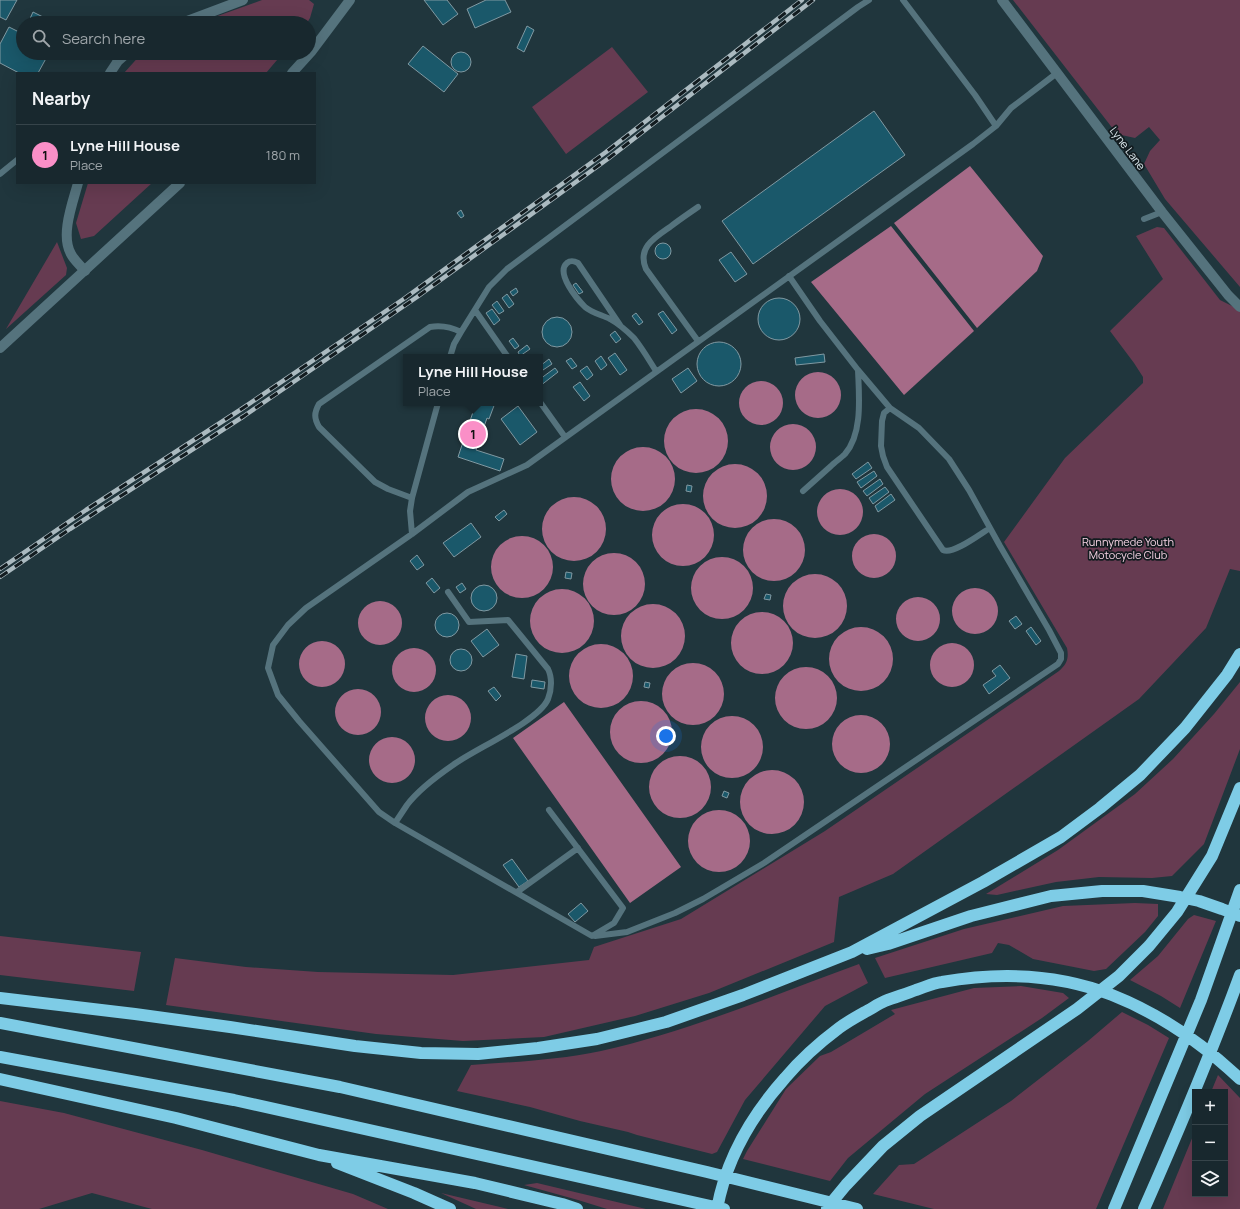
<!DOCTYPE html>
<meta charset="utf-8">
<style>
:root{--surface:#18282e;--page:#25343a;--text:#f1f3f6;--muted:#9fa6aa;--line:#36444a;--accent:#fa8fc7}
body{margin:0;font-family:Manrope,sans-serif;background:var(--page);color:var(--text)}
.controls{position:absolute;right:12px;bottom:12px;display:grid;overflow:hidden;border-radius:0px;box-shadow:0 4px 16px #0002}
.controls button{width:36px;height:36px;display:grid;place-items:center;padding:0;border:0;border-bottom:1px solid var(--line);background:var(--surface);color:var(--text);font:20px sans-serif}
.you{position:absolute;left:666px;top:736px;width:14px;height:14px;margin:-10px;border:3px solid #fff;border-radius:50%;background:#1a73e8;box-shadow:0 0 0 6px #1a73e833}
.badge{display:grid;place-items:center;width:26px;height:26px;border-radius:50%;background:var(--accent);color:#111;font-size:13px;font-weight:700}
.pin{position:absolute;translate:-50% -50%;border:2px solid #fff;box-shadow:0 1px 4px #0006}
.popup{position:absolute;left:403px;top:354px;width:140px;height:52px;box-sizing:border-box;display:grid;place-content:center;border-radius:0px;background:var(--surface);filter:drop-shadow(0 1px 3px #0005);font-size:13px;white-space:nowrap;color:var(--muted)}
.popup b{font-size:15px;color:var(--text)}
.popup::after{content:'';position:absolute;left:50%;top:100%;margin-left:-8px;border:8px solid transparent;border-top-color:var(--surface)}
.list{margin:0;padding:0;list-style:none}
h2{display:flex;justify-content:space-between;align-items:center;height:52px;margin:0;padding:0 16px;font-size:17px}
h2 small{font-size:13px;font-weight:400;color:var(--muted)}
.list li{display:grid;grid-template-columns:26px 1fr auto;gap:12px;align-items:center;box-sizing:border-box;height:60px;padding:0 16px;border-top:1px solid var(--line)}
.list b{display:block;font-size:15px;white-space:nowrap}
.list p{margin:0;font-size:13px;white-space:nowrap;color:var(--muted)}
.list em{font-size:13px;font-style:normal;color:var(--muted)}
.icon{flex:none;width:22px;height:22px;fill:none;stroke:currentColor;stroke-width:2;stroke-linecap:round;stroke-linejoin:round}
.map{position:relative;flex:none;width:1240px;height:1209px;overflow:hidden}
.search{position:absolute;background:var(--surface);box-shadow:0 4px 16px #0002;left:16px;top:16px;width:300px;height:44px;display:flex;align-items:center;gap:10px;box-sizing:border-box;padding:0 14px;border-radius:22px;color:var(--muted);font-size:15px}
.panel{position:absolute;background:var(--surface);box-shadow:0 4px 16px #0002;left:16px;top:72px;width:300px;height:112px;border-radius:0px}
.map>svg:first-child{display:block}
</style>
<div class="map">
<svg width="1240" height="1209" viewBox="0 0 1240 1209">
<rect width="100%" height="100%" fill="#20363d"/>
<path fill="#663b51" d="M262,0H309L314,4L310,18L307,23H198Z
M1013,0H1240V287L1165,199L1144,164L1150,151L1160,140L1149,127L1135,138L1117,134Z
M612,47L648,92L566,154L532,107Z
M142,53H283L266,73H124Z
M88,183H152L94,236L81,239L76,223Z
M1157,227L1164,228L1220,300L1240,310V571L1230,569L1206,628L1139,699L893,874L839,897L834,942L709,993L635,1016L544,1037L463,1041L376,1034L166,1005L175,958L246,967L318,972L453,975L589,960L594,947L681,919L825,831L1059,671C1067,664 1069,658 1067,648L1004,542L1065,458L1143,383V377L1134,363L1110,331L1163,279L1136,236Z
M57,242L67,268L66,275L6,329Z
M1240,682V749L1204,844L1172,876L1152,878L1099,877L1056,882L997,895L986,894L1058,850L1135,794L1173,759L1214,714Z
M1135,903L1158,904V916L1145,932L1106,969L1094,971L1033,959L1009,945L998,943L992,953L885,978L875,958L964,929L1063,906Z
M1194,915L1216,921L1180,1008L1161,996L1130,980L1158,956L1188,919Z
M0,936L141,952L134,991L0,975Z
M859,964L868,983L825,1006L745,1100L717,1152L712,1154L637,1135L628,1132L580,1121L530,1107L457,1091L471,1065C514,1062 558,1060 601,1051C690,1031 774,995 859,964Z
M1021,986L1063,993L1069,998L1042,1018L925,1094L848,1158L830,1181L743,1159L747,1151L786,1089L820,1056L831,1052L895,1014L891,1010L974,988Z
M1122,1012L1148,1025L1169,1038L1096,1209H934L873,1194L899,1165L914,1164L1011,1101L1088,1041Z
M1218,1075L1240,1098V1209H1163L1195,1131V1194H1225V1092H1211Z
M0,1101L64,1113L202,1150L353,1194L388,1209H152L92,1193L39,1209H0Z
M537,1183L646,1209H607L578,1200L524,1185Z
M441,1193L500,1207L508,1209H476Z"/>
<path fill="#a66b88" d="M970,166L1043,256L1037,271L977,328L894,223Z
M891,226L974,331L904,395L811,282Z
M795 395a23 23 0 1 1 46 0a23 23 0 1 1-46 0Z
M739 403a22 22 0 1 1 44 0a22 22 0 1 1-44 0Z
M664 441a32 32 0 1 1 64 0a32 32 0 1 1-64 0Z
M770 447a23 23 0 1 1 46 0a23 23 0 1 1-46 0Z
M611 479a32 32 0 1 1 64 0a32 32 0 1 1-64 0Z
M703 496a32 32 0 1 1 64 0a32 32 0 1 1-64 0Z
M817 512a23 23 0 1 1 46 0a23 23 0 1 1-46 0Z
M542 529a32 32 0 1 1 64 0a32 32 0 1 1-64 0Z
M652 535a31 31 0 1 1 62 0a31 31 0 1 1-62 0Z
M743 550a31 31 0 1 1 62 0a31 31 0 1 1-62 0Z
M852 556a22 22 0 1 1 44 0a22 22 0 1 1-44 0Z
M491 567a31 31 0 1 1 62 0a31 31 0 1 1-62 0Z
M583 584a31 31 0 1 1 62 0a31 31 0 1 1-62 0Z
M691 588a31 31 0 1 1 62 0a31 31 0 1 1-62 0Z
M783 606a32 32 0 1 1 64 0a32 32 0 1 1-64 0Z
M952 611a23 23 0 1 1 46 0a23 23 0 1 1-46 0Z
M530 621a32 32 0 1 1 64 0a32 32 0 1 1-64 0Z
M896 619a22 22 0 1 1 44 0a22 22 0 1 1-44 0Z
M358 623a22 22 0 1 1 44 0a22 22 0 1 1-44 0Z
M621 636a32 32 0 1 1 64 0a32 32 0 1 1-64 0Z
M731 643a31 31 0 1 1 62 0a31 31 0 1 1-62 0Z
M829 659a32 32 0 1 1 64 0a32 32 0 1 1-64 0Z
M299 664a23 23 0 1 1 46 0a23 23 0 1 1-46 0Z
M930 665a22 22 0 1 1 44 0a22 22 0 1 1-44 0Z
M569 676a32 32 0 1 1 64 0a32 32 0 1 1-64 0Z
M392 670a22 22 0 1 1 44 0a22 22 0 1 1-44 0Z
M662 694a31 31 0 1 1 62 0a31 31 0 1 1-62 0Z
M775 698a31 31 0 1 1 62 0a31 31 0 1 1-62 0Z
M335 712a23 23 0 1 1 46 0a23 23 0 1 1-46 0Z
M425 718a23 23 0 1 1 46 0a23 23 0 1 1-46 0Z
M610 732a31 31 0 1 1 62 0a31 31 0 1 1-62 0Z
M564,702L681,867L630,903L513,738Z
M832 744a29 29 0 1 1 58 0a29 29 0 1 1-58 0Z
M701 747a31 31 0 1 1 62 0a31 31 0 1 1-62 0Z
M369 760a23 23 0 1 1 46 0a23 23 0 1 1-46 0Z
M649 787a31 31 0 1 1 62 0a31 31 0 1 1-62 0Z
M740 802a32 32 0 1 1 64 0a32 32 0 1 1-64 0Z
M688 841a31 31 0 1 1 62 0a31 31 0 1 1-62 0Z"/>
<path fill="#1a586a" stroke="#8099a2" d="M0,0H17L6,20L0,17Z
M424,0H447L458,14L443,25Z
M486,0H505L511,12L475,28L467,9Z
M33,12L55,23H28Z
M527,26L534,30L524,52L517,48Z
M9,27L23,34V53H49L38,73H19L0,63V44Z
M423,46L458,74L444,92L408,64Z
M451 62a10 10 0 1 1 20 0a10 10 0 1 1-20 0Z
M874,111L905,155L753,264L722,221Z
M461,210L464,216L461,218L457,213Z
M655 251a8 8 0 1 1 16 0a8 8 0 1 1-16 0Z
M731,252L747,274L735,282L719,260Z
M576,283L583,292L579,294L573,285Z
M516,288L518,292L513,296L510,292Z
M507,294L514,304L509,308L502,298Z
M758 319a21 21 0 1 1 42 0a21 21 0 1 1-42 0Z
M497,301L504,311L499,314L492,305Z
M492,309L500,320L494,325L486,313Z
M663,311L677,330L672,334L658,314Z
M636,313L643,322L639,325L632,316Z
M542 332a15 15 0 1 1 30 0a15 15 0 1 1-30 0Z
M615,331L621,339L616,343L610,335Z
M513,338L519,346L515,349L509,341Z
M697 364a22 22 0 1 1 44 0a22 22 0 1 1-44 0Z
M527,345L530,349L520,356L518,352Z
M615,353L627,370L620,375L608,358Z
M824,354L825,362L796,365L795,358Z
M601,356L607,365L601,370L595,361Z
M571,358L577,366L572,369L566,361Z
M549,359L552,364L540,372V366Z
M587,366L593,375L587,380L580,371Z
M555,368L558,372L540,386V379Z
M688,368L697,381L681,393L672,379Z
M580,382L590,396L584,401L573,387Z
M476,403H495L489,419L487,418L476,450L504,459L500,471L458,457Z
M518,406L537,432L520,445L501,419Z
M868,462L872,468L856,479L852,474Z
M874,471L877,476L861,488L857,482Z
M880,479L883,484L867,496L863,491Z
M687,485L692,486L691,492L686,491Z
M885,487L889,492L873,504L869,498Z
M891,494L895,500L878,512L875,506Z
M504,510L507,514L499,521L495,517Z
M471,523L481,537L454,557L443,543Z
M417,555L424,565L417,570L410,561Z
M566,572L572,573L571,579L565,578Z
M432,578L440,588L434,593L426,583Z
M462,583L466,589L460,593L456,587Z
M471 598a13 13 0 1 1 26 0a13 13 0 1 1-26 0Z
M766,594L771,595L770,600L764,599Z
M435 625a12 12 0 1 1 24 0a12 12 0 1 1-24 0Z
M1016,616L1022,624L1015,629L1009,621Z
M1031,627L1041,641L1036,645L1026,631Z
M487,629L499,645L483,657L471,641Z
M450 660a11 11 0 1 1 22 0a11 11 0 1 1-22 0Z
M516,654L527,656L524,679L512,677Z
M1000,665L1010,678L989,694L983,685L996,676L992,671Z
M532,680L545,682L544,689L531,687Z
M645,682L650,683L649,688L644,687Z
M494,687L501,696L496,701L488,691Z
M724,791L729,793L727,798L722,796Z
M512,859L528,881L519,887L503,865Z
M581,903L588,911L575,922L568,914Z"/>
<g fill="none" stroke-linecap="round" stroke-linejoin="round">
<path stroke="#55737d" stroke-width="6" d="M903,0L975,95L996,126
M108,53L118,61
M0,174L17,160
M698,207C688,214 679,220 670,227C654,238 637,248 646,269L698,341
M1144,219L1162,212
M475,310L508,357
M620,325L578,263C574,261 571,260 567,263C555,273 578,300 585,307C592,313 602,315 610,319C619,324 627,331 634,338C642,348 649,360 656,371
M450,357L454,344L461,332L489,287L507,269L858,7L869,0
M540,402L565,437
M890,408L884,413L882,421L881,446L883,456L887,467L943,550C953,555 980,534 990,528
M803,491C813,482 822,474 831,466C835,462 841,458 845,454C863,433 859,396 858,370
M412,498L388,489L375,482L319,427C314,418 314,413 319,404L430,327C441,325 451,327 461,332
M412,534L410,511L412,498L438,403
M549,810L623,908L614,923L592,936L395,823L379,812L299,721L278,695L268,668L273,645L288,625L306,608L412,534L468,492L527,465L973,144L996,126L1011,108L1057,73
M395,823C399,817 403,811 407,805C419,789 437,776 453,765C475,749 539,721 548,699C552,689 552,677 548,669L508,620L469,622L448,592
M517,892L578,848
M595,936L627,932L675,913L703,899L764,863L1058,664L1061,659V653L1049,630L1000,546L969,490L949,459L919,428L890,408L858,370L820,321L789,276"/>
<path stroke="#55737d" stroke-width="10" d="M182,23L243,0
M110,73L118,61L127,53
M78,183C73,202 60,235 71,254C74,260 80,265 85,271"/>
<path stroke="#55737d" stroke-width="10" d="M1002,0L1162,212L1228,295L1240,307
M292,73L311,52L350,0
M0,348L180,183"/>
<path stroke="#7ecce6" stroke-width="12" d="M867,949L888,944L971,916L1051,896L1102,891H1143L1180,897L1199,901L1222,909L1240,916
M0,998L135,1014L230,1027L355,1046L421,1053L478,1054L538,1048L597,1039L666,1022L743,995L852,952L983,882L1061,837L1100,808L1140,775L1185,728L1227,675L1240,654
M0,1023L340,1087L707,1172L857,1209
M0,1057L234,1100L724,1209
M0,1079L176,1118L319,1155L475,1183L562,1204L577,1209
M337,1163L414,1193L450,1209
M827,1208L846,1185L883,1146L920,1116L1077,1009L1119,976L1149,946L1177,912L1212,856L1240,788
M717,1209C726,1159 752,1115 785,1078C801,1059 819,1043 839,1028C847,1022 856,1017 865,1012C871,1009 878,1004 885,1001C895,997 906,994 916,990C925,987 933,983 942,982C999,972 1058,974 1112,995C1160,1014 1203,1044 1240,1079
M1114,1209L1201,1000L1240,890
M1144,1209C1178,1132 1211,1054 1240,975"/>
<g stroke="#abbac0" stroke-width="4.5">
<path id="rail" d="M0,569L86,510L240,410L405,298L606,152L802,0
M0,577L70,529L244,416L417,297L609,158L813,0"/>
</g>
<use href="#rail" stroke="#121b1f" stroke-width="3" stroke-dasharray="9" stroke-linecap="butt"/>
</g>
<g text-anchor="middle" dominant-baseline="central" stroke-width="3.5" stroke-linejoin="round" paint-order="stroke">
<g font-size="11" fill="#d9e6eb" stroke="#121b1f">
<text transform="translate(1128 148) rotate(53)">Lyne Lane</text>
</g>
<g font-size="11" fill="#f7d3e4" stroke="#121b1f">
<text x="1128" y="541">Runnymede Youth<tspan x="1128" dy="13">Motocycle Club</tspan></text>
</g>
</g>
</svg>
<div class="controls">
<button>+</button>
<button>−</button>
<button><svg class="icon" aria-label="layers" viewBox="0 0 24 24"><path d="M12 4l9 5-9 5-9-5zM3 14l9 5 9-5"/></svg></button>
</div>
<div class="you"></div>
<div class="pin badge" style="left:473px;top:434px">1</div>
<div class="popup"><b>Lyne Hill House</b>Place</div>
<div class="search"><svg class="icon" aria-label="search" viewBox="0 0 24 24"><circle cx="10" cy="10" r="6"/><path d="M15 15l6 6"/></svg>Search here</div>
<section class="panel">
<h2>Nearby<small></small></h2>
<ul class="list">
<li><span class="badge">1</span><div><b>Lyne Hill House</b><p>Place</p></div><em>180 m</em></li>
</ul>
</section>
</div>
